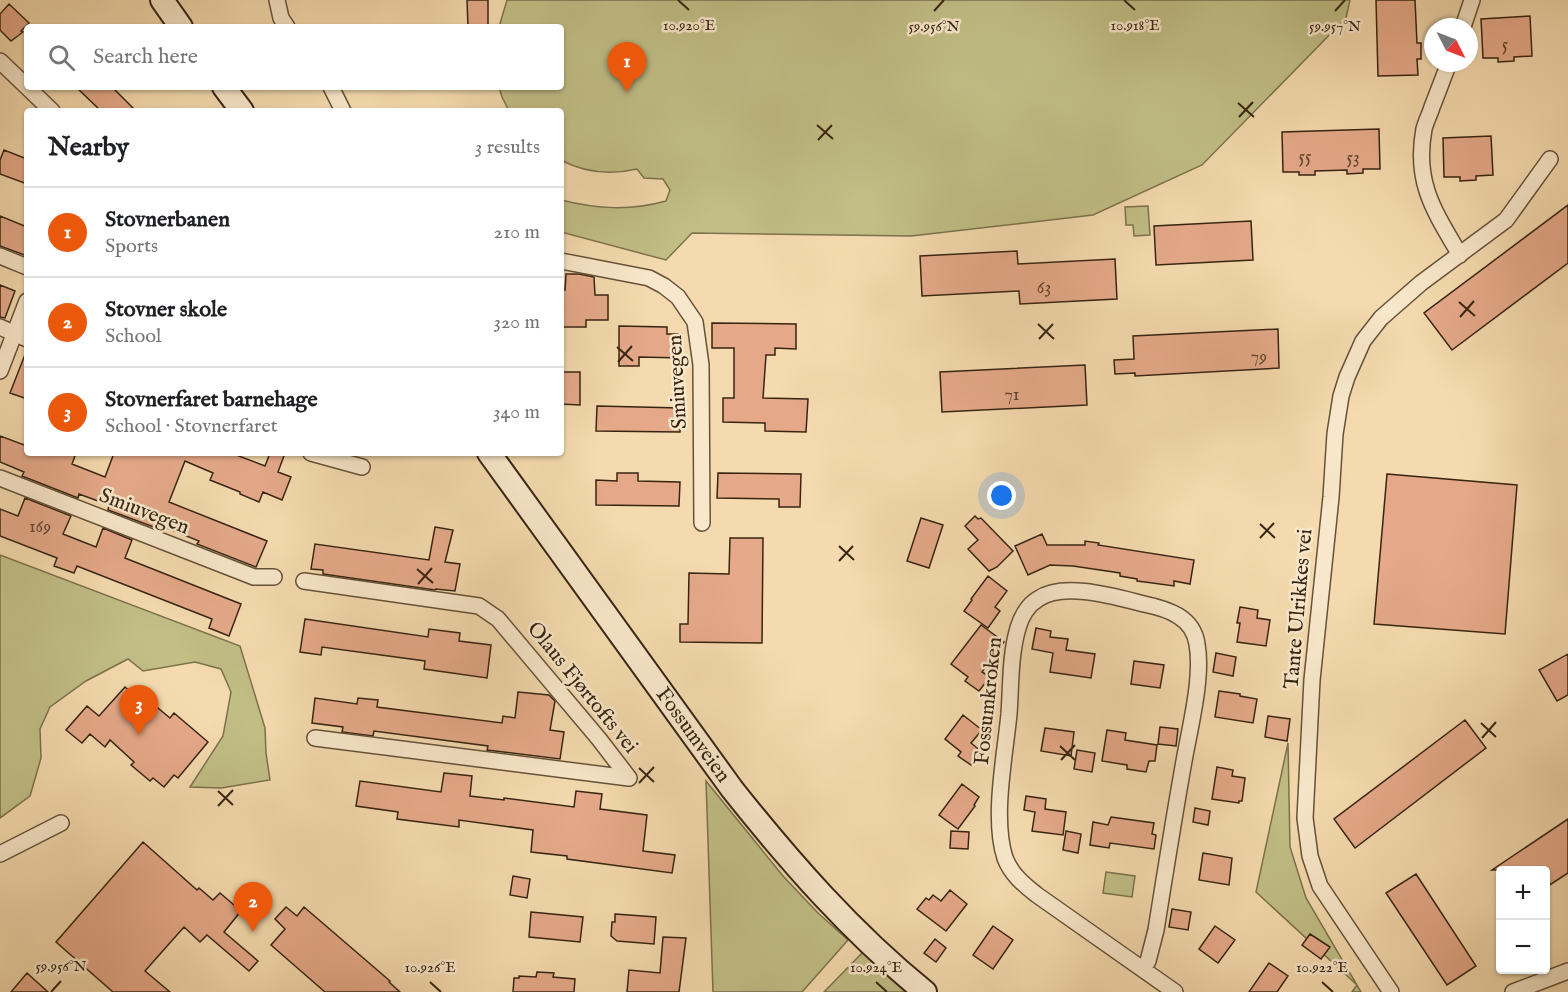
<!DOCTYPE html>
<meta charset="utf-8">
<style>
:root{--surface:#fff;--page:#f2f2f2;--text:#202124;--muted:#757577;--line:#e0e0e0;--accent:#ea580c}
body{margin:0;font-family:"IM FELL English",serif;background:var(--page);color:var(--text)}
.controls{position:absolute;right:18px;bottom:18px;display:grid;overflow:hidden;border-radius:6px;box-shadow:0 2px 4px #0004}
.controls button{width:54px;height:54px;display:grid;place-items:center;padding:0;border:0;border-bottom:2px solid var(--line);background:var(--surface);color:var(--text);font:30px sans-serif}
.compass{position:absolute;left:1424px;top:18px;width:54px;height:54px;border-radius:50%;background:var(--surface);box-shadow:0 2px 4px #0004;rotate:132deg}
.you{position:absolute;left:1002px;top:496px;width:21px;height:21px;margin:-15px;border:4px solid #fff;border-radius:50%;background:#1a73e8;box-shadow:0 0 0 9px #1a73e833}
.badge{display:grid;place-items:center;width:39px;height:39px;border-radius:50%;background:var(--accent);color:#fff;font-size:20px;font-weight:700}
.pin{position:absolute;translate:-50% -50px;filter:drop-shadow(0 2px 3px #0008)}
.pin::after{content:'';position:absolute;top:32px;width:21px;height:18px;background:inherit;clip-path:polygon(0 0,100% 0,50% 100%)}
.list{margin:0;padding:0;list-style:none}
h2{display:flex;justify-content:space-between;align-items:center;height:78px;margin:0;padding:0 24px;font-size:26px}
h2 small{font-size:20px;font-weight:400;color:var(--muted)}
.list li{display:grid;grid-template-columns:39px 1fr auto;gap:18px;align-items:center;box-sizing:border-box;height:90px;padding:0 24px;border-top:2px solid var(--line)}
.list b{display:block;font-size:22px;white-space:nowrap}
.list p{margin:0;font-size:20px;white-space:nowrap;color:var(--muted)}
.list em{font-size:20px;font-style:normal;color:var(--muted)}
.icon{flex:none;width:33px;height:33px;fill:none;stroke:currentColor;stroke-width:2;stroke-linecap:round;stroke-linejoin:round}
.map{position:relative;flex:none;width:1568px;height:992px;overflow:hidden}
.search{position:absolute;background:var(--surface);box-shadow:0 2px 4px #0004;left:24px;top:24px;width:540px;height:66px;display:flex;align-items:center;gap:15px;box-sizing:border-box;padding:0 21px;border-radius:6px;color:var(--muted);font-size:22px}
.panel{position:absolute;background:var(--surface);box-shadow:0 2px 4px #0004;left:24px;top:108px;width:540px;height:348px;border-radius:6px}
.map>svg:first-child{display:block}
</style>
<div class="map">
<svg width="1568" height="992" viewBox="0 0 1568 992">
<rect width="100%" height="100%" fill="#f4daae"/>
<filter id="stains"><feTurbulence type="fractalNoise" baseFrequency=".00333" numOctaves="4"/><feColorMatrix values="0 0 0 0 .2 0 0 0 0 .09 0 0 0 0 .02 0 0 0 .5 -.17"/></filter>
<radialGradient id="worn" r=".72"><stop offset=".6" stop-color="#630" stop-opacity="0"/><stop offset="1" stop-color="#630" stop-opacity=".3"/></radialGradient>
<path fill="#c1be86" stroke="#7c724c" stroke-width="1.5" d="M507,0H1350L1346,18L1202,165L1093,215L911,236L692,233L666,260L561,232V200C597,209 630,211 666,201L670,190L663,179L644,178L637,169C611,175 585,173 561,160V111H509L502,97L499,87H561V27H499Z
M1148,206L1150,235L1134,236L1133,225H1126L1125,207Z
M0,555L240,646L265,728L266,753L270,780L221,788L190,787L223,736L231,692L221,669L195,662L143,671L128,659L86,681L50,707L40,729L41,758L30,796L0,818Z
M1288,743L1290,847L1306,898L1361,992H1352L1357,985L1256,892Z
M706,781L783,876L818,913L848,940L802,992H713Z
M1106,872L1135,876L1132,897L1103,893Z
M863,952L906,992H824Z"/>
<path fill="#e5a989" stroke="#372512" stroke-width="1.5" d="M467,0H488V27H468Z
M1376,0H1415L1417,43H1421V59H1417L1418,75L1378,76Z
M9,4L29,23L21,31L23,32L11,41L0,30V14Z
M1530,16L1532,56L1514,57V61L1498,62V58H1483L1481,19Z
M76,87H112L136,111H101Z
M1379,129L1380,169H1363V173L1347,174V170L1315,171V175H1299V172H1283L1282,132Z
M1491,136L1493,175L1476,176V180L1460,181V177H1444L1443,138Z
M4,150L27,159V184L0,174V160Z
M1568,205V263L1452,350L1424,313Z
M0,216L27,227V256L0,246Z
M1251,221L1253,260L1156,265L1154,226Z
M1017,251L1018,264L1115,259L1117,299L1020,304L1019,291L922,296L920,256Z
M566,274H579L594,277L595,295H608V320H586V327H561V290H565Z
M0,285L15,291L5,318L0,317Z
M712,323L796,324V349L775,348V355H766L763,398L808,399L806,432L765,431V423L723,422V398H734V348H712Z
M619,326L667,327V334H682V358L639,357V366H619Z
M1278,329L1279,368L1135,376V373L1115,374L1114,360L1134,359L1133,336Z
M26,352L27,353V399L10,393Z
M1085,365L1087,405L942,412L940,372Z
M561,372H580V405L561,404Z
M597,406L681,408L680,432L596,431Z
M0,436L27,446V453H67L75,456L72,464L105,477L114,453H231L265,466L270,453H285L278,472L291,477L282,500L263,492L259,502L240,494V492L210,480L213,473L185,461L169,502L267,541L256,567L197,544L199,541L160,525L159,529L108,510L109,505L79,494L78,498L22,476L24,472L0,462Z
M617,473H638V481L680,482L679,506L596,505V480L617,481Z
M718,473L801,474L800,507H779V499L717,498Z
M1387,474L1517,485L1505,634L1374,624Z
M25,498L71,516L63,534L96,547L103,528L132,540L125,558L241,604L229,636L209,628L212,619L77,566L74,573L54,566L57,558L0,536V509L18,516Z
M975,516L978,519L981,518L1013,551L997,567L989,571L968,549L978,540L965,526Z
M921,518L943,525L929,568L907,561Z
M435,527L453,530L445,562L460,564L455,591L436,589L435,590L323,574V570L311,569L315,544L429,560Z
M1042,534L1047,545H1085V541L1099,543L1098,545L1194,560L1190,584L1174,581V586L1145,582L1137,581V579L1120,576V573L1073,566L1050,565L1028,575L1015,546Z
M730,538H763L762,643L680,642V624H688L689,573L729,574Z
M988,576L1007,591L995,607L1000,611L988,628L964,611L972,600L971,599Z
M1240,607L1258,610L1257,618L1270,620L1266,646L1237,642L1240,623H1237Z
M305,619L428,637L429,629L460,633L459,641L491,645L487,678L424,669L425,661L322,647L321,655L300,652Z
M981,625L1004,642L982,672L990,677L979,691L965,681L968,677L951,664Z
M1036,628L1051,631L1050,637L1068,639L1066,650L1095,654L1091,678L1050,672L1053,653L1032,649Z
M1216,653L1236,657L1233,676L1213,672Z
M1568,654V695L1557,701L1539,670Z
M1134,661L1164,665L1160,688L1131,684Z
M125,687L143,702L146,698L170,718L174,713L208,742L178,778L174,775L164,787L153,778L150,781L131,765L134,762L110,740L105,747L90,734L82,743L66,730L87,706L99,716Z
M1219,691L1240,694V696L1257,699L1253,723L1215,717Z
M518,692L549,695L555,701L550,730L564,732L560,759L487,750L488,746L374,731L373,736L342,732L343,727L312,723L315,698L357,704L358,698L378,700L377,707L502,723L503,716L515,718Z
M963,715L982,730L971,743L982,752L971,765L958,756L961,752L945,739Z
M1268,716L1290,719L1287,741L1265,737Z
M1465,720L1486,748L1355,848L1334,819Z
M1160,727L1178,729L1176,746L1158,744Z
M1045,728L1074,732L1071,756L1041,751Z
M1107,730L1126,733L1125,740L1157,745L1155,761H1149L1146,772L1127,769V765L1102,761Z
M1077,750L1095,753L1092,772L1074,769Z
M1217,767L1233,770L1232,776L1245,778L1242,801H1239V803L1212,799Z
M444,773L472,776L470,796L504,800V798L574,807L576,791L602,794L600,809L647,815L643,851L675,855L672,873L567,859V856L531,852L533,830L459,820V827L397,819L398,812L356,806L360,781L441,792Z
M962,784L979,797L974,805L975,806L958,829L939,815Z
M1026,796L1046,799L1045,809L1066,812L1063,835L1032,831L1035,812L1024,810Z
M1195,808L1210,811L1208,825L1193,822Z
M1111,817L1154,823L1152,834L1156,835L1154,849L1110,843L1109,848L1090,845L1093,822L1108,825Z
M1568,819V873L1545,888V870H1492Z
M951,831L969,832L968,849L950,848Z
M1066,831L1081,834L1078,853L1063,850Z
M143,842L197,890L199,888L213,900L220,893L241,911L224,932L258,961L249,971L207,935L200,942L184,927L145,971L170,992H113L56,942Z
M1203,853L1232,858L1229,885L1199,880Z
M1416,874L1476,966L1447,985L1386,893Z
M513,876L530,879L527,898L510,895Z
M950,890L967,904L946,931L917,909L926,898L929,900L933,895L941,901Z
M286,907L297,916L304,907L390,981L389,982L400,992H325L271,945L285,929L275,919Z
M1172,909L1191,912L1188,930L1169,927Z
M531,912L583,917L580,942L529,937Z
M615,914L656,917L654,944L617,941L611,936L612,922H615Z
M993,926L1013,940L993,969L973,955Z
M1215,926L1235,940L1218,963L1199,949Z
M1310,934L1330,947L1321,959L1302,945Z
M663,937L686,938L679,992H627L629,970L660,973Z
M935,939L946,948L936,962L924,953Z
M1269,963L1288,976L1277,992H1249Z
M537,972L554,973L553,977L575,979L574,992H513L514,978H519V976L536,977Z
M27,973L48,992H11Z"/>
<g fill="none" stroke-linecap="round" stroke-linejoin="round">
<g stroke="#665239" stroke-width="18">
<path id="street" d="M277,0L281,18L287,27
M1463,27L1472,0
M0,61L52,111
M1449,63C1443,78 1438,92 1432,107C1430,114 1426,121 1424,129C1414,182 1434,211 1460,255
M331,87L343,111
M0,256L27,267
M561,261L649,278L664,286L678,297L695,322L701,365L702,523
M0,327L27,339
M0,371L27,301
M311,453L362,467
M0,478L254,577H274
M304,581L479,606L498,619L599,739L629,778
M315,738L629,778
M0,854L61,823
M1143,969L1148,961L1156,930C1165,874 1174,817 1184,761C1190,727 1203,677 1197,644C1193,617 1168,609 1144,604C1116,597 1063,581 1038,599C1028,605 1021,617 1018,628C1010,655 1011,686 1009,714C1005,756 992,818 1005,858C1011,874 1024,885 1037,895L1175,992
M1391,992L1320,886L1310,856L1305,818L1312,680L1331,497L1335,434L1341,396L1347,377L1363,341L1381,318L1421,283L1506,220L1550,159
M1513,992L1568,971"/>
</g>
<g stroke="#372512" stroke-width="26">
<g id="secondary">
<path d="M162,0L181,27"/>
<path d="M224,87L242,111"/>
<path id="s1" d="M489,453L732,789C790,862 852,933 925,992"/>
</g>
</g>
<use href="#street" stroke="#f8e7ca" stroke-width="15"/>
<use href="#secondary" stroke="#f8e7ca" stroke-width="22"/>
</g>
<path fill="none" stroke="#372512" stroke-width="2" d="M678,0L689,10M1124,0L1135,10M934,11L944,0M1335,11L1345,0M1238,103L1254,117M1239,117L1253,102M817,125L833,139M818,140L832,125M1459,302L1475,316M1460,317L1474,301M1038,324L1054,339M1039,339L1053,324M617,347L633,361M618,362L632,346M1260,524L1275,538M1260,538L1274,523M839,546L854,560M839,561L853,546M417,569L433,583M418,584L432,568M1481,723L1496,737M1482,738L1496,722M1060,746L1075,760M1061,760L1075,745M639,768L654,782M639,783L654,767M218,791L233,805M218,806L233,790M430,982L441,992M876,982L887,992M1322,982L1333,992M51,992L61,981"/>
<g text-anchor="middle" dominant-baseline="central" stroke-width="5" stroke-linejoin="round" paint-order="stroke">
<g font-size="18" fill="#624630">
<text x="1505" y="45">5</text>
<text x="1305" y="157">55</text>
<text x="1353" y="158">53</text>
<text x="1044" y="288">63</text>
<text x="1259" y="357">79</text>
<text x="1012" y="395">71</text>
<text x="40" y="527">169</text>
</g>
<g font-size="21" fill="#372512" stroke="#f8e7ca">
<text transform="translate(678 382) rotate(-93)">Smiuvegen</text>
<text transform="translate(144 512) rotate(21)">Smiuvegen</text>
<text transform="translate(1299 609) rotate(-85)">Tante Ulrikkes vei</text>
<text transform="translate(582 688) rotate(51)">Olaus Fjørtofts vei</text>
<text transform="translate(989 701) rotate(-84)">Fossumkroken</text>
<text stroke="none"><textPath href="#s1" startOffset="348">Fossumveien</textPath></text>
</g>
</g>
<g font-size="15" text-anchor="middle" fill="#372512" stroke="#f8e7ca" stroke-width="5" stroke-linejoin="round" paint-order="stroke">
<text x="689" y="30">10.920°E</text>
<text x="1135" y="30">10.918°E</text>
<text x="934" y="31">59.956°N</text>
<text x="1335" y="31">59.957°N</text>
<text x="61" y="971">59.956°N</text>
<text x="430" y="972">10.926°E</text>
<text x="876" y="972">10.924°E</text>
<text x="1322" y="972">10.922°E</text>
</g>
<rect width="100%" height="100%" filter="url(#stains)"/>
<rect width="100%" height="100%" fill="url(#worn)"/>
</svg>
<div class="controls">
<button>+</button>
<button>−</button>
</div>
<svg class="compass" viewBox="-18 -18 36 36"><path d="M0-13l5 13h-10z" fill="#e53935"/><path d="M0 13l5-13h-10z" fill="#757577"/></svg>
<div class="you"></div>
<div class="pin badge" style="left:627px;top:92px">1</div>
<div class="pin badge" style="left:253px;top:932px">2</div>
<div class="pin badge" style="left:139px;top:735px">3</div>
<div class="search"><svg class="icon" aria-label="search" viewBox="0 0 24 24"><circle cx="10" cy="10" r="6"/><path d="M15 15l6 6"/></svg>Search here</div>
<section class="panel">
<h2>Nearby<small>3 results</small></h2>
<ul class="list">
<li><span class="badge">1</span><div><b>Stovnerbanen</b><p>Sports</p></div><em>210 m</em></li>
<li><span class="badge">2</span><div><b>Stovner skole</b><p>School</p></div><em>320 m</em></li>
<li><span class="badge">3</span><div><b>Stovnerfaret barnehage</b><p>School · Stovnerfaret</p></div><em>340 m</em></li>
</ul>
</section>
</div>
